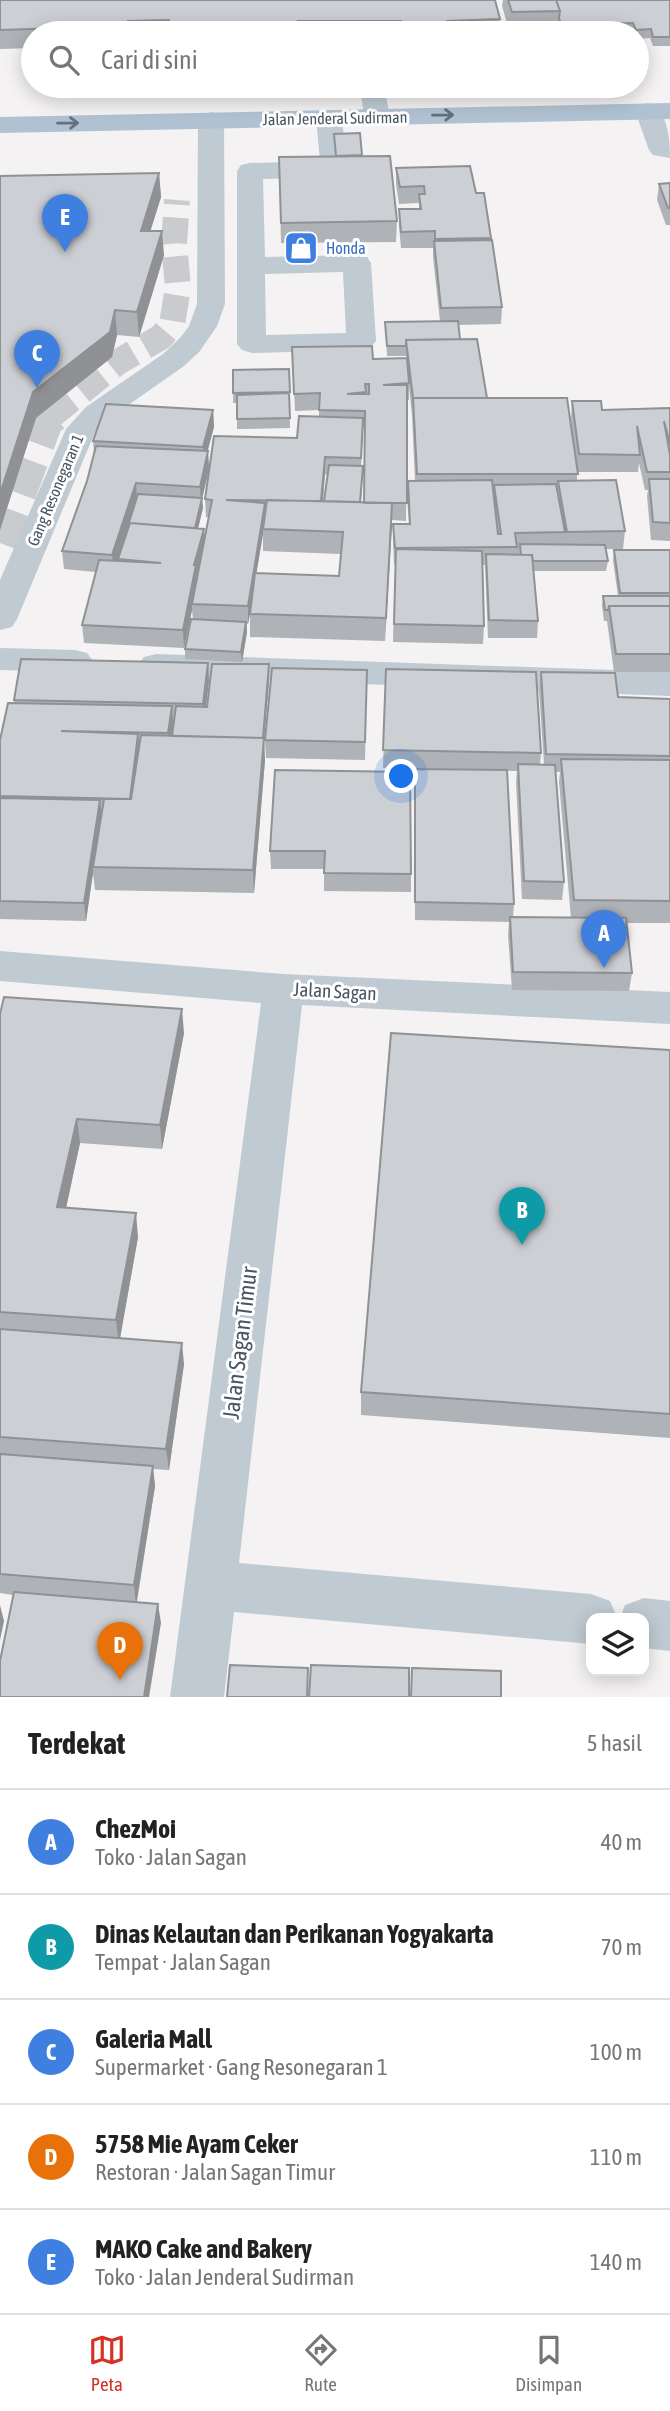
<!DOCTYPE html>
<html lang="id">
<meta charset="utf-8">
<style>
:root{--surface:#fff;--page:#f2f2f2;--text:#222;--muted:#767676;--line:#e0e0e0;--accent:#d93025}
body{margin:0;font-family:"Asap Condensed",sans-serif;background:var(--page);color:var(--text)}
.controls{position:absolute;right:21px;bottom:21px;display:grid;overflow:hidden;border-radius:14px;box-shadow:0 4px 18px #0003}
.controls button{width:63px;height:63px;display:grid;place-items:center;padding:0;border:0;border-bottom:2px solid var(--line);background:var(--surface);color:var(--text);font:35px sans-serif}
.you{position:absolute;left:402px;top:777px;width:24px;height:24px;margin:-18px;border:5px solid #fff;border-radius:50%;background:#1a73e8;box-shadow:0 0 0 10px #1a73e833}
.badge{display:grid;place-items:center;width:46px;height:46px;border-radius:50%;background:var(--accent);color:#fff;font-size:23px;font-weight:700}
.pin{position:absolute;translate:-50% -58px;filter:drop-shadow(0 2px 4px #0008)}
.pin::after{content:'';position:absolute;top:37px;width:24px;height:21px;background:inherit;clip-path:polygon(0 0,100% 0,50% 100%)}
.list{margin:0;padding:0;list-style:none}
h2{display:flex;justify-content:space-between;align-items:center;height:91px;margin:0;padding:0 28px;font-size:30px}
h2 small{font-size:23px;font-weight:400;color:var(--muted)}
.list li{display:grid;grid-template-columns:46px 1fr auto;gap:21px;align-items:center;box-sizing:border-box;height:105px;padding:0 28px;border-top:2px solid var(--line)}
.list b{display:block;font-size:26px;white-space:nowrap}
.list p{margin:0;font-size:23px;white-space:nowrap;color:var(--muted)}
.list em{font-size:23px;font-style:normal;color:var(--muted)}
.icon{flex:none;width:38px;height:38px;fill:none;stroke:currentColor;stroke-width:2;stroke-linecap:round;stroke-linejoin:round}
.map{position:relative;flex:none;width:670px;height:1697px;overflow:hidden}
.search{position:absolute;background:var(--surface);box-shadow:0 4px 18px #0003;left:21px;right:21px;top:21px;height:77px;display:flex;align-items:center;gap:18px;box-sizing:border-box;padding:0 24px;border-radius:38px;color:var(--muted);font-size:26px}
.sheet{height:616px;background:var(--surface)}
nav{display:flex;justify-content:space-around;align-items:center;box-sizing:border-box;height:98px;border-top:2px solid var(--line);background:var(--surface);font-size:19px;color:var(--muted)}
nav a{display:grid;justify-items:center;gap:4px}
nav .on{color:var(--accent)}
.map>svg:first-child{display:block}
</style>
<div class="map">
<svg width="670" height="1697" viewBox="0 0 670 1697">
<rect width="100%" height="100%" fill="#f4f2f2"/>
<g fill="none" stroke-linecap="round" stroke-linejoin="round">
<path stroke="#c9cbce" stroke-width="26" stroke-dasharray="26 13" stroke-linecap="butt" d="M51,416L118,362L161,337L172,324L178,288L174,243L177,200"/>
<path stroke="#c9cbce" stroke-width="35" stroke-dasharray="35 18" stroke-linecap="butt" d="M0,543L46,420L54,414"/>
<path fill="#bfcad2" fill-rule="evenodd" d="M360,86H384L390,117L386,122L377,125L368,122L364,117Z
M648,103L657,106C668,121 670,139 670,158L653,155L649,150L635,111L639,106Z
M329,110L338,113L342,118L347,169L343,175L334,177L263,179L265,257L357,255L367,257L371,263L376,341L371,347L361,350L252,353L242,350L237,344V171L241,165L250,163L320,161L316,118L320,113ZM343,272L346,333L266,335L265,274Z
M211,112L220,115L224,120L225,304L217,326L200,351L184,366L107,420L95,432L17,619L12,627L0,630V580L66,429L86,407L163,354L180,338L189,326L197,304L198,120L202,115Z
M0,648L75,650L87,653L93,661L87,669L75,672L0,670Z
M156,654L670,672V696L156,676L144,673L138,665L144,657Z
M0,951L283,974L670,992V1024L302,1005L239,1563L591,1594L610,1601L617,1618H591V1644L234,1612L224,1697H170L261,1003L0,981Z
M644,1598L670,1601V1651L644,1648V1618H620L625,1605Z"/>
<path fill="#b0c2d2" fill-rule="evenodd" d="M670,103V119L0,133V117Z"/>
</g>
<path fill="#afb2b6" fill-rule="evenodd" d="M0,0L500,19L499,33H33V48L0,49Z
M503,0H670V46H653L650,38L637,39V33H633L632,32L561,33L558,26V33H510L502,6Z
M160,86H176L175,90L160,91Z
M547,86H595L594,96L588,98L550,97L547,89Z
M334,134L362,156L397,221L396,242L281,243L279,157H335Z
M396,168L476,193L491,238L502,307L501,324L458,325L460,339L487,398L575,457L571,418L572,401L602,410L670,408V541L651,540L647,496L648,490H645L639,463L638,472H577V480L625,531L623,549H606L608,561L606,571H534L538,621L537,638H488L485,565H483L484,626L483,644L393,642L395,565H394L393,541V524H409L407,498L408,481H415L412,415L409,387V400H407L406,521L392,520L385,641L250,637V615L248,624H247V632L242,662L185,659V649L193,619L192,610L184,648L84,643L82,625L96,572L64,569L62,551L87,481L94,453L93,441L213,410L214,427L207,451H208L209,468L297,438L319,417V410L295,411L292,347L373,359L406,358V356H387L385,322L440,321L433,257V248H401L399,226V209H419V203L399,204L396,184ZM363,428H365L364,503L361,502L363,476L361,466ZM209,469L205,499L206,517H209L205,537L204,529H198L203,508L202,499ZM325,474L327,475L324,501H323ZM263,534V551L341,554L339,576L256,573Z
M159,173L161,197L150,231L164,255L139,337L117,335L112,357L36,418L0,530V176Z
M670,183V225H666L657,200L659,184Z
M289,369L290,428L237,429V403H233V370Z
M614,550H670V672H614L607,621H604L602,606L603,596H618L613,560Z
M208,663L209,681L206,707L269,682L264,741L265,760L254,893L95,890L93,873L86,921L0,919V740L14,703V700Z
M386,669L541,753L540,764H544L539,690L541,672L618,697L670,699V923H626L632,973L629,991L512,990L508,935L509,922L415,920V769H442L383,768ZM507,771H517L516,782L522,899L562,900L564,882L555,772H560L559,782L571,918L513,917L514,904Z
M367,670L365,760L266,758L265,740Z
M275,770L411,874V892L324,891V869H271L270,851Z
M0,1014L184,1033L162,1149L80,1143L66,1208L138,1237L120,1338L184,1364L169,1470L153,1469L155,1486L137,1602L161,1623L13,1595L0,1593Z
M670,1050V1438L361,1415V1392Z"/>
<path fill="#8f9194" d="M595,87L594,96L588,98L589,89Z
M159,173L161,197L143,255L141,231Z
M162,231L164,255L139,337L137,312Z
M115,310L117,335L112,357L36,418L0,530V494L33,392Z
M213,410L214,427L204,465L203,447Z
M363,418V435L360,475L361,458Z
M208,451L209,469L202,499L203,508L194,544L193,534L201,502L200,487Z
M325,457V474L321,519V502Z
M136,483L137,501L114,573L112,555Z
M265,503V520L263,529V534L248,624V606Z
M392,503V525L385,641L386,618Z
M204,529L205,547L192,604V610L184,648L183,630L194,565Z
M246,622L247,632L242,662L241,652Z
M208,663L209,681L204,721L203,704Z
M269,664V682L264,741L265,760L254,893L253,870Z
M172,706L173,724L170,751L168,733Z
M138,734L140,752L131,817L130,799Z
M100,800L102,818L93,867V873L86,921L84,903Z
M182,1009L184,1033L162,1149L160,1125Z
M77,1119L80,1143L61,1231L57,1207Z
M136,1213L138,1237L119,1344L116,1320Z
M182,1343L184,1364L169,1470L166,1449Z
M153,1466L155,1486L136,1605L134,1585Z
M158,1604L161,1623L149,1697H144Z
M0,1605L4,1621L0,1640Z"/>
<path fill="#cccfd4" stroke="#8f9194" stroke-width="2" fill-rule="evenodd" d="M0,0H495L500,19L447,21L448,28L402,30L401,21H298L299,25L255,26L256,33H214V29L170,31L169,20L128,21V26L0,30Z
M508,0H556L560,11L512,12Z
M556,0H670V37H653L651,29L636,30L633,23L561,25L559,18L560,11Z
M550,86H595V87L589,89L550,88Z
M360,133L362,155L336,156L334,134Z
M390,156L397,221L281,223L279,157Z
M470,166L476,193H484L491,238L435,239V231L401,232L399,209H421L419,194H425L424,186L400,187L396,168Z
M159,173L141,231H162L137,312L115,310L110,332L33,392L0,494V176Z
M670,183V208H668L659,184Z
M492,240L502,307L441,308L434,241Z
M458,321L460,339L406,340V346H387L385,322Z
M477,339L487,398H413L406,340Z
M372,346L373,359L407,358L409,383L383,385H407V503H364L365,411L319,410L320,393L294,394L292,347ZM365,384H369V394H347L366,392Z
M289,369L290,392L233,393V370Z
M289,393L290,418L237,419V395Z
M413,398H567L578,474H417Z
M572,401H601L602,410L670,408V444L664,421L670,455V472H647L637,426L640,455L579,454Z
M106,404L213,410L203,447L93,441Z
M299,416L363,418L361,458L325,457L321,501L226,500L265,503L248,606L192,604L212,500L205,499L214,436L297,438Z
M96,446L208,451L200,487L136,483L112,555L62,551L87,481Z
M329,465L363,466L360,502L324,501Z
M649,479H670V523L653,522Z
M492,480L498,534H501L494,485L556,484L565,532L515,533L517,547L395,548L393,524H410L408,481Z
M616,480L625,531L567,532L558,481Z
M138,494L202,498L195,528L130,523L127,529Z
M267,500L392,503L386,618L250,614L255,573L339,576L343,532L263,529Z
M130,523L204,529L194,565H196L183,630L82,625L99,560L161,563L118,559Z
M520,544L605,545L608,561H533L532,555H521Z
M396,549L482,551L484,626L394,624Z
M614,550H670V593H620Z
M486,554L532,555L538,621L489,620Z
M603,596H670V606H609L608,610H605Z
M609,606H670V654H616Z
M191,619L246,622L241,652L185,649Z
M21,659L208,663L203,704L14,700Z
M212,664H269L263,738L172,736L176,706L207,707Z
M272,668L367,670L365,742L265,740Z
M386,669L536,672L541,753L383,750Z
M541,672L615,673L618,697L670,699V756L546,754Z
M8,703L172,706L168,733L61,731L138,734L130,799L0,796V740Z
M141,735L264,738L253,870L93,867L104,799H131Z
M561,759L670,760V901L574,900Z
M518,764L555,765L564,882L524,881Z
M415,769L507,770L514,904L415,902Z
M275,770L410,772L411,874L324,873L325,851H270Z
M0,798L100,800L84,903L0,901Z
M510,917L626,918L632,973L513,972Z
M4,997L182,1009L160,1125L77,1119L57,1207L136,1213L116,1320L0,1312V1014Z
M391,1033L670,1050V1414L361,1392Z
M0,1329L182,1343L166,1449L0,1437Z
M0,1454L153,1466L134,1585L0,1574Z
M14,1592L158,1604L144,1697H0V1661Z
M230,1665L308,1668L307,1697H227Z
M311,1665L409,1668V1697H309Z
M412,1668L501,1671V1697H411Z"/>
<defs><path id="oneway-shaft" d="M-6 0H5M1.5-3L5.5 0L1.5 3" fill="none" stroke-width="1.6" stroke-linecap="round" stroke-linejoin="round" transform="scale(1.75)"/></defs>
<g stroke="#62717d">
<use href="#oneway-shaft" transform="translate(443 115) rotate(-1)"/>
<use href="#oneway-shaft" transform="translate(68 123) rotate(-1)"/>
</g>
<defs>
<g id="shop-square" transform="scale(1.75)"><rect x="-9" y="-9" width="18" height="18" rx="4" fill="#3f7fe0" stroke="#fff"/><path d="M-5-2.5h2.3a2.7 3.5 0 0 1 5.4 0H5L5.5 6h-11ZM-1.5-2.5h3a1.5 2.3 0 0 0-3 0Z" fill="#fff"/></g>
</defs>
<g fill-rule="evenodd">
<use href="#shop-square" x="301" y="248"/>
</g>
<g text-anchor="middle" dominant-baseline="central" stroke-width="6" stroke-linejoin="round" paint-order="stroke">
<g font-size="16" fill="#485661" stroke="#fff">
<text transform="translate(335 118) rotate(-1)">Jalan Jenderal Sudirman</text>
<text transform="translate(55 490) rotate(-67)">Gang Resonegaran 1</text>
</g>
<g font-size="16" fill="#366cbe" stroke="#fff" text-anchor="start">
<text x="326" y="248">Honda</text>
</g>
<g font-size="19" fill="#485661" stroke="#fff">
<text transform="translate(335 991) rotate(3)">Jalan Sagan</text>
</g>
<g font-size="23" fill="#485661" stroke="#fff">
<text transform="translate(240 1343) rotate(-83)">Jalan Sagan Timur</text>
</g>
</g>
</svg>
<div class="controls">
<button><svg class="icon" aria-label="layers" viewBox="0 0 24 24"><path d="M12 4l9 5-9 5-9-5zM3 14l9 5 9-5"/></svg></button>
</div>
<div class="you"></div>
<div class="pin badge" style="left:604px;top:968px;background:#3f7fe0">A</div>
<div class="pin badge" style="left:522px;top:1245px;background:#0f9aa8">B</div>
<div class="pin badge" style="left:37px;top:388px;background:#3f7fe0">C</div>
<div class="pin badge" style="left:120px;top:1680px;background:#e8710a">D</div>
<div class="pin badge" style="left:65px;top:252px;background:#3f7fe0">E</div>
<div class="search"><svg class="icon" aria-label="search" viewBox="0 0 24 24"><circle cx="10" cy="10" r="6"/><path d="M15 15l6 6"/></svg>Cari di sini</div>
</div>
<section class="sheet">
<h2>Terdekat<small>5 hasil</small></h2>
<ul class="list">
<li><span class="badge" style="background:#3f7fe0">A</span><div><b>ChezMoi</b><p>Toko · Jalan Sagan</p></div><em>40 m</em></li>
<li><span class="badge" style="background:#0f9aa8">B</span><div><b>Dinas Kelautan dan Perikanan Yogyakarta</b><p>Tempat · Jalan Sagan</p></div><em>70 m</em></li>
<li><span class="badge" style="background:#3f7fe0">C</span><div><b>Galeria Mall</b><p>Supermarket · Gang Resonegaran 1</p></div><em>100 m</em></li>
<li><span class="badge" style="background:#e8710a">D</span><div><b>5758 Mie Ayam Ceker</b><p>Restoran · Jalan Sagan Timur</p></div><em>110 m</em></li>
<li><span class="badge" style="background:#3f7fe0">E</span><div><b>MAKO Cake and Bakery</b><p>Toko · Jalan Jenderal Sudirman</p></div><em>140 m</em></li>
</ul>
</section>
<nav>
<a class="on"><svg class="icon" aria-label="map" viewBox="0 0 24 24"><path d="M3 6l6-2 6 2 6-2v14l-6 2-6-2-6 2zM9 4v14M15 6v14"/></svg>Peta</a>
<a><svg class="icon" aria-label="directions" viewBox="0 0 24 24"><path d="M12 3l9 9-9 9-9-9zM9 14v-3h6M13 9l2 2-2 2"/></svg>Rute</a>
<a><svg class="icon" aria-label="saved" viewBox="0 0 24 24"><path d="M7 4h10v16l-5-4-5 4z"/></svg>Disimpan</a>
</nav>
